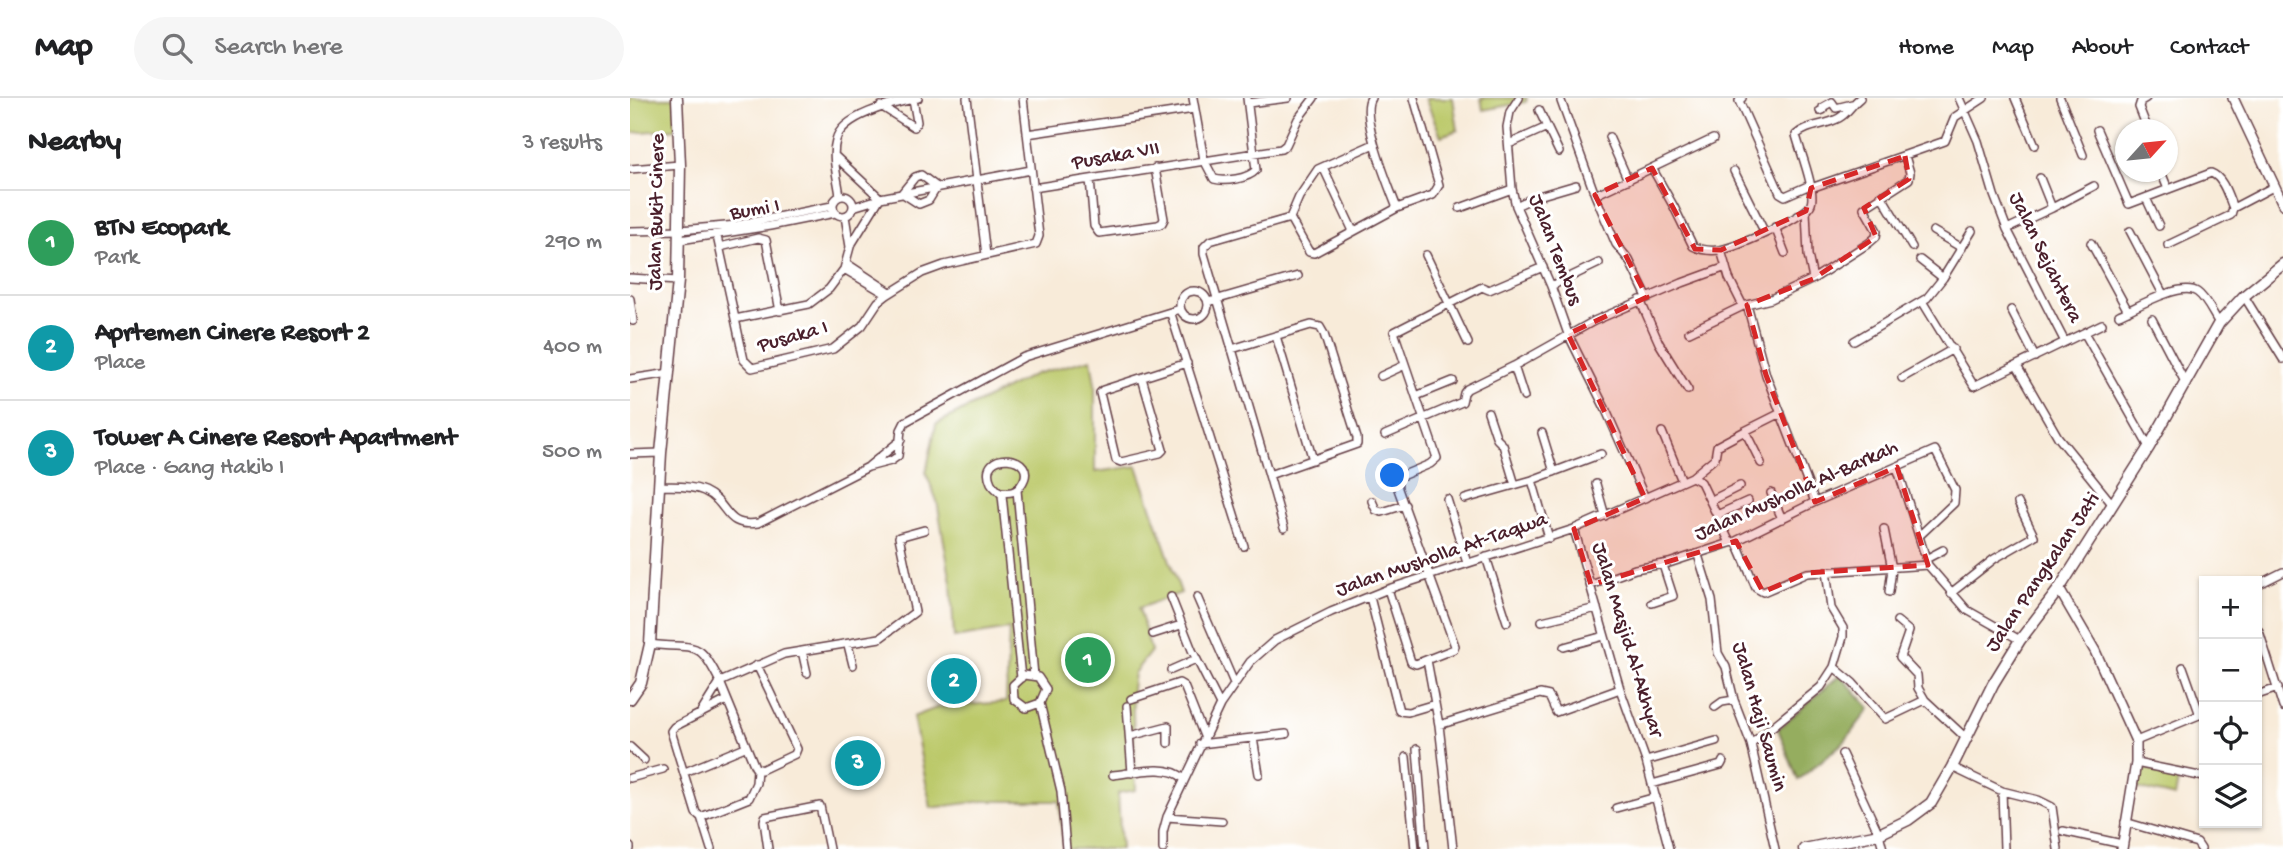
<!DOCTYPE html>
<meta charset="utf-8">
<style>
:root{--surface:#fff;--page:#f6f6f6;--text:#202124;--muted:#757577;--line:#e0e0e0;--accent:#db2777}
body{margin:0;font-family:"Gochi Hand",sans-serif;background:var(--page);color:var(--text)}
.controls{position:absolute;right:21px;bottom:21px;display:grid;overflow:hidden;border-radius:0px;box-shadow:0 2px 5px #0004}
.controls button{width:63px;height:63px;display:grid;place-items:center;padding:0;border:0;border-bottom:2px solid var(--line);background:var(--surface);color:var(--text);font:35px sans-serif}
.compass{position:absolute;left:1485px;top:21px;width:63px;height:63px;border-radius:50%;background:var(--surface);box-shadow:0 2px 5px #0004;rotate:63deg}
.you{position:absolute;left:763px;top:378px;width:24px;height:24px;margin:-18px;border:5px solid #fff;border-radius:50%;background:#1a73e8;box-shadow:0 0 0 10px #1a73e833}
.badge{display:grid;place-items:center;width:46px;height:46px;border-radius:50%;background:var(--accent);color:#fff;font-size:23px;font-weight:700}
.pin{position:absolute;translate:-50% -50%;border:4px solid #fff;box-shadow:0 2px 7px #0006}
.list{margin:0;padding:0;list-style:none}
h2{display:flex;justify-content:space-between;align-items:center;height:91px;margin:0;padding:0 28px;font-size:30px}
h2 small{font-size:23px;font-weight:400;color:var(--muted)}
.list li{display:grid;grid-template-columns:46px 1fr auto;gap:21px;align-items:center;box-sizing:border-box;height:105px;padding:0 28px;border-top:2px solid var(--line)}
.list b{display:block;font-size:26px;white-space:nowrap}
.list p{margin:0;font-size:23px;white-space:nowrap;color:var(--muted)}
.list em{font-size:23px;font-style:normal;color:var(--muted)}
.icon{flex:none;width:38px;height:38px;fill:none;stroke:currentColor;stroke-width:2;stroke-linecap:round;stroke-linejoin:round}
.map{position:relative;flex:none;width:1653px;height:751px;overflow:hidden}
header{display:flex;align-items:center;gap:42px;box-sizing:border-box;height:98px;padding:0 35px;background:var(--surface);border-bottom:2px solid var(--line)}
header strong{font-size:33px}
nav{display:flex;gap:38px;margin-inline-start:auto;font-size:24px}
.search{width:490px;height:63px;background:var(--page);display:flex;align-items:center;gap:18px;box-sizing:border-box;padding:0 24px;border-radius:38px;color:var(--muted);font-size:26px}
main{display:flex}
aside{flex:1;background:var(--surface)}
.map>svg:first-child{display:block}
</style>
<header>
<strong>Map</strong>
<div class="search"><svg class="icon" aria-label="search" viewBox="0 0 24 24"><circle cx="10" cy="10" r="6"/><path d="M15 15l6 6"/></svg>Search here</div>
<nav><a>Home</a><a>Map</a><a>About</a><a>Contact</a></nav>
</header>
<main>
<aside>
<h2>Nearby<small>3 results</small></h2>
<ul class="list">
<li><span class="badge" style="background:#2e9e5b">1</span><div><b>BTN Ecopark</b><p>Park</p></div><em>290 m</em></li>
<li><span class="badge" style="background:#0f9aa8">2</span><div><b>Aprtemen Cinere Resort 2</b><p>Place</p></div><em>400 m</em></li>
<li><span class="badge" style="background:#0f9aa8">3</span><div><b>Tower A Cinere Resort Apartment</b><p>Place · Gang Hakib I</p></div><em>500 m</em></li>
</ul>
</aside>
<div class="map">
<svg width="1653" height="751" viewBox="0 0 1653 751">
<rect width="100%" height="100%" fill="#fff"/>
<filter id="ink" filterUnits="userSpaceOnUse"><feTurbulence type="fractalNoise" baseFrequency=".0143" numOctaves="2"/><feDisplacementMap in="SourceGraphic" scale="14" xChannelSelector="R" yChannelSelector="G"/><feConvolveMatrix kernelMatrix="1 2 1 2 8 2 1 2 1" color-interpolation-filters="sRGB"/></filter>
<filter id="wash" filterUnits="userSpaceOnUse"><feTurbulence type="fractalNoise" baseFrequency=".00686" numOctaves="4" result="noise"/><feDisplacementMap in="SourceGraphic" scale="28" xChannelSelector="R" yChannelSelector="G"/><feGaussianBlur stdDeviation="1.57" result="paint"/><feColorMatrix in="noise" values="0 0 0 0 0 0 0 0 0 0 0 0 0 0 0 0 0 1.4 0 .05"/><feComposite in="paint" operator="in"/></filter>
<g filter="url(#wash)">
<rect width="100%" height="100%" fill="#f8ebd9"/>
<path fill="#bcc96b" stroke="#83744b" stroke-width="2" d="M0,0H45L46,31L0,35Z
M795,0H823L828,32L811,38Z
M851,0H897L896,4L853,12Z
M461,261L465,286V374L507,368L551,495L509,510L521,553L504,575L502,591L506,692L488,695L491,751H434L429,703H353L301,710L283,619L309,609L376,604L379,531L324,540L321,484L307,403L296,375L306,326L405,276Z
M1512,670L1549,677L1545,699L1507,690Z"/>
<path fill="#95ad5f" stroke="#706645" stroke-width="2" d="M1210,577L1240,610L1214,644L1168,682L1148,631Z"/>
</g>
<g filter="url(#ink)">
<g fill="none" stroke-linecap="round" stroke-linejoin="round">
<g stroke="#643e45" stroke-width="10">
<path id="minor" d="M337,0L356,157
M563,0L574,62L584,81C595,84 618,81 626,72L617,0
M741,0C729,17 759,89 767,110
M889,0L880,14L877,29L882,91L886,108L921,188L938,236L975,310L1015,400
M1112,0L1109,3L1150,95L1155,98L1180,87
M1329,0L1348,43L1364,97L1377,131L1435,244
M1385,0L1405,47
M1430,0L1453,57
M1516,0L1511,3L1509,9L1518,32
M931,3L965,97L986,146L999,162L1017,199
M618,5L658,0
M251,8L284,29L287,24L283,1
M1190,13L1193,12V9L1202,4L1206,10L1222,6
M917,29L929,54
M1467,32L1499,106L1581,75C1593,79 1598,98 1603,110
M397,36L564,11
M979,39L998,82
M879,46L917,29L909,12
M205,58L250,100L401,72
M693,69L723,133
M1022,70L1083,41
M0,71L50,67
M1104,73L1135,135
M1531,74L1538,91
M291,77L307,89L299,102L289,106L272,95L285,79Z
M460,81L464,128L469,135L528,127L532,125L534,121L525,70
M403,90L651,51L656,47L668,21L684,0
M1181,90L1315,43L1325,19L1354,0
M965,97L1022,70L1044,109L1063,148C1071,152 1081,153 1090,152C1105,150 1177,119 1181,106C1186,92 1170,53 1166,37C1178,26 1195,28 1209,20C1218,15 1222,6 1230,0
M1251,97L1282,149
M203 108a10 10 0 1 1 20 0a10 10 0 1 1-20 0Z
M210,98C208,81 201,59 206,42C212,16 266,5 288,0
M1516,100L1529,128
M886,108L905,99L946,87
M223,109L249,101
M830,110L882,91
M1422,110L1464,88
M1176,113L1178,157L1183,181
M660,120L679,154L684,155L767,110L803,97L809,87L784,0
M85,129L114,262L122,270L203,251L232,228L248,204L257,197L292,175L314,167L406,146L409,138L393,0
M1145,129L1155,155
M1377,131L1422,110L1410,80
M0,133L50,132L107,127L202,108
M1303,133L1332,150
M1500,133L1533,196
M50,142L140,128L205,115
M1461,145L1498,213
M221,147L250,100
M1538,147L1601,117L1603,110L1645,88
M90,149L128,140L136,142L150,213
M1091,152L1099,180L1113,208
M796,157L838,245
M1290,162L1313,180
M216,165L260,194
M214,171L253,194
M0,180L48,183
M921,188L969,165
M550 207a14 14 0 1 1 28 0a14 14 0 1 1-28 0Z
M1614,198L1653,261
M0,201L3,223
M1010,202L1029,245L1058,292
M1292,203L1344,288L1472,226
M578,204L668,178
M1117,207L1136,277L1185,404
M1381,212L1405,259
M541,216L614,448
M1489,217C1505,210 1551,183 1567,194C1576,200 1583,216 1589,225
M105,221L179,206L199,191L214,171L220,149L215,118
M1522,221L1556,286
M1059,234L1113,208L1141,201L1183,181L1239,145L1246,139L1247,133L1234,110L1279,81L1280,75L1275,58
M1455,236L1519,349
M646,238L683,362
M1224,243L1297,200L1313,180L1342,133
M602,251L681,227L690,229L694,236L727,340V346L639,377L574,156V149L580,143L660,120L669,99L688,71L744,46
M884,268L894,299
M1387,268L1428,339L1483,407
M751,278L775,267
M512,280L533,352L530,355L491,364L486,362L470,295L473,292L557,265
M1272,280L1323,251
M0,281L40,275
M786,298L823,283
M858,314L867,341L873,347L885,387
M1032,334L1052,383
M912,335L924,374
M755,337L832,304L834,295L837,291L884,268L964,223L1052,185L1096,169
M0,356L31,355
M1131,365L1115,333L1151,315
M239,368L271,342
M1267,369L1298,467L1337,512L1390,542
M639,377L654,430
M1062,379L1085,360L1087,348L1115,333
M902,382L919,440
M966,386L975,418
M29,388C44,389 60,387 74,393C100,405 93,430 128,425L238,369L261,363L268,358L271,332L275,324L394,259L550,211
M387,392L404,578
M371,394C379,395 386,395 391,387C413,356 345,350 361,385C364,390 369,393 372,397L391,580
M1141,395L1152,421
M817,401L837,465
M835,401L902,382L971,356
M742,403L746,412L752,414L775,407
M1080,403L1110,388
M1087,417L1118,403
M944,431L990,591L1016,663L1039,751
M1254,431L1262,471L1259,494
M1106,443L1126,490L1133,494L1177,475L1298,467
M1068,457L1082,502L1088,555L1096,569L1104,602L1121,646L1145,751
M856,459L877,524
M1296,461L1313,452
M961,487L1005,471L1039,465L1106,443L1185,404L1305,352L1325,392L1324,405L1289,438
M1627,487L1653,474
M758,491L781,564L786,566L824,551L825,548L768,391L767,381L769,379L800,366L807,360L764,234L852,189L859,192L913,169
M1321,495L1364,461L1404,438L1388,405
M541,499L562,552L590,607
M567,499L604,585
M740,499L769,613L778,614L805,606
M1022,505L1043,498L1033,467
M912,523L967,510
M1267,523L1279,533L1270,559L1287,577L1288,590L1295,602
M1629,533L1653,609
M523,536L551,527
M20,546C66,552 68,539 90,584L154,556L250,540L285,514L269,439L294,432
M218,547L223,567
M934,549L974,538
M172,553L177,575
M797,562L809,627L823,751
M1204,569L1223,585L1255,621L1295,602L1336,640
M1553,569L1570,617
M541,572L566,561
M1627,597L1648,590
M501,601L549,585L554,588L574,638
M97,602L44,629L41,633L66,715L71,719L119,700L126,685L127,671
M410,605L396,610L384,601L383,587L394,577L408,579L416,591L410,605L431,693L436,751
M497,608L502,675
M1085,609L1092,604L1104,602
M70,616L90,584L125,669L131,672L165,656L167,651L127,567
M809,627L910,596L919,598L926,614L990,591
M500,638L538,628V645
M623,640L629,676
M1506,643L1574,615
M570,646L656,636
M1121,646L1191,589L1204,569L1213,539V530L1201,510L1196,473
M0,649L14,662
M787,651L795,751
M1212,656L1249,736L1253,751
M776,659L785,751
M1016,663L1086,643
M1506,665L1574,679
M1322,669L1372,693L1408,702L1422,709L1428,751
M55,674L115,649
M483,677C503,675 539,665 554,681
M0,680L33,671
M1022,686L1091,667L1093,663
M1372,693L1374,751
M986,710L1026,699
M71,719L81,751
M537,719L592,723
M1495,724L1567,745L1571,751
M1433,733L1492,746
M0,749V751
M138,751L134,723L135,719L190,708L199,751
M533,751V734L537,719L590,607L620,564L645,542L701,514L758,491L944,431L1062,379L1071,384L1100,445"/>
</g>
<g stroke="#643e45" stroke-width="12">
<path id="tertiary" d="M1603,0L1653,106
M1429,491L1465,553L1506,643V665L1492,751"/>
</g>
<g stroke="#643e45" stroke-width="13">
<path id="secondary" d="M0,601L11,585L20,546L31,355L48,183L50,67L47,0
M1174,751L1249,736L1278,722L1301,705L1322,669L1363,586L1390,542L1429,491L1519,349L1589,225L1614,198L1653,166"/>
</g>
<use href="#minor" stroke="#fff" stroke-width="7"/>
<use href="#tertiary" stroke="#fff" stroke-width="9"/>
<use href="#secondary" stroke="#fff" stroke-width="10"/>
</g>
</g>
<path fill="#d62828" fill-opacity="0.2" stroke="#d62828" stroke-width="5" stroke-dasharray="14 9" stroke-linejoin="round" d="M1275,58L1279,81L1234,110L1246,139L1183,181L1117,207L1136,277L1185,404L1267,369L1298,467L1177,475L1133,494L1106,443L961,487L944,431L1015,400L938,236L1017,199L965,97L1022,70L1065,151L1091,152L1176,113L1181,90Z"/>
<g text-anchor="middle" dominant-baseline="central" stroke-width="6" stroke-linejoin="round" paint-order="stroke">
<g font-size="21" fill="#4a1f2b" stroke="#fff">
<text transform="translate(486 59) rotate(-10)">Pusaka VII</text>
<text transform="translate(125 113) rotate(-10)">Bumi I</text>
<text transform="translate(28 114) rotate(-89)">Jalan Bukit Cinere</text>
<text transform="translate(924 152) rotate(69)">Jalan Tembus</text>
<text transform="translate(1414 160) rotate(64)">Jalan Sejahtera</text>
<text transform="translate(163 240) rotate(-16)">Pusaka I</text>
<text transform="translate(1167 394) rotate(-24)">Jalan Musholla Al-Barkah</text>
<text transform="translate(812 458) rotate(-19)">Jalan Musholla At-Taqwa</text>
<text transform="translate(1414 475) rotate(-56)">Jalan Pangkalan Jati</text>
<text transform="translate(996 542) rotate(73)">Jalan Masjid Al-Akhyar</text>
<text transform="translate(1128 619) rotate(74)">Jalan Haji Saumin</text>
</g>
</g>
</svg>
<div class="controls">
<button>+</button>
<button>−</button>
<button><svg class="icon" aria-label="locate" viewBox="0 0 24 24"><circle cx="12" cy="12" r="6"/><path d="M12 2v4M12 18v4M2 12h4M18 12h4"/></svg></button>
<button><svg class="icon" aria-label="layers" viewBox="0 0 24 24"><path d="M12 4l9 5-9 5-9-5zM3 14l9 5 9-5"/></svg></button>
</div>
<svg class="compass" viewBox="-18 -18 36 36"><path d="M0-13l5 13h-10z" fill="#e53935"/><path d="M0 13l5-13h-10z" fill="#757577"/></svg>
<div class="you"></div>
<div class="pin badge" style="left:458px;top:562px;background:#2e9e5b">1</div>
<div class="pin badge" style="left:324px;top:583px;background:#0f9aa8">2</div>
<div class="pin badge" style="left:228px;top:665px;background:#0f9aa8">3</div>
</div>
</main>
